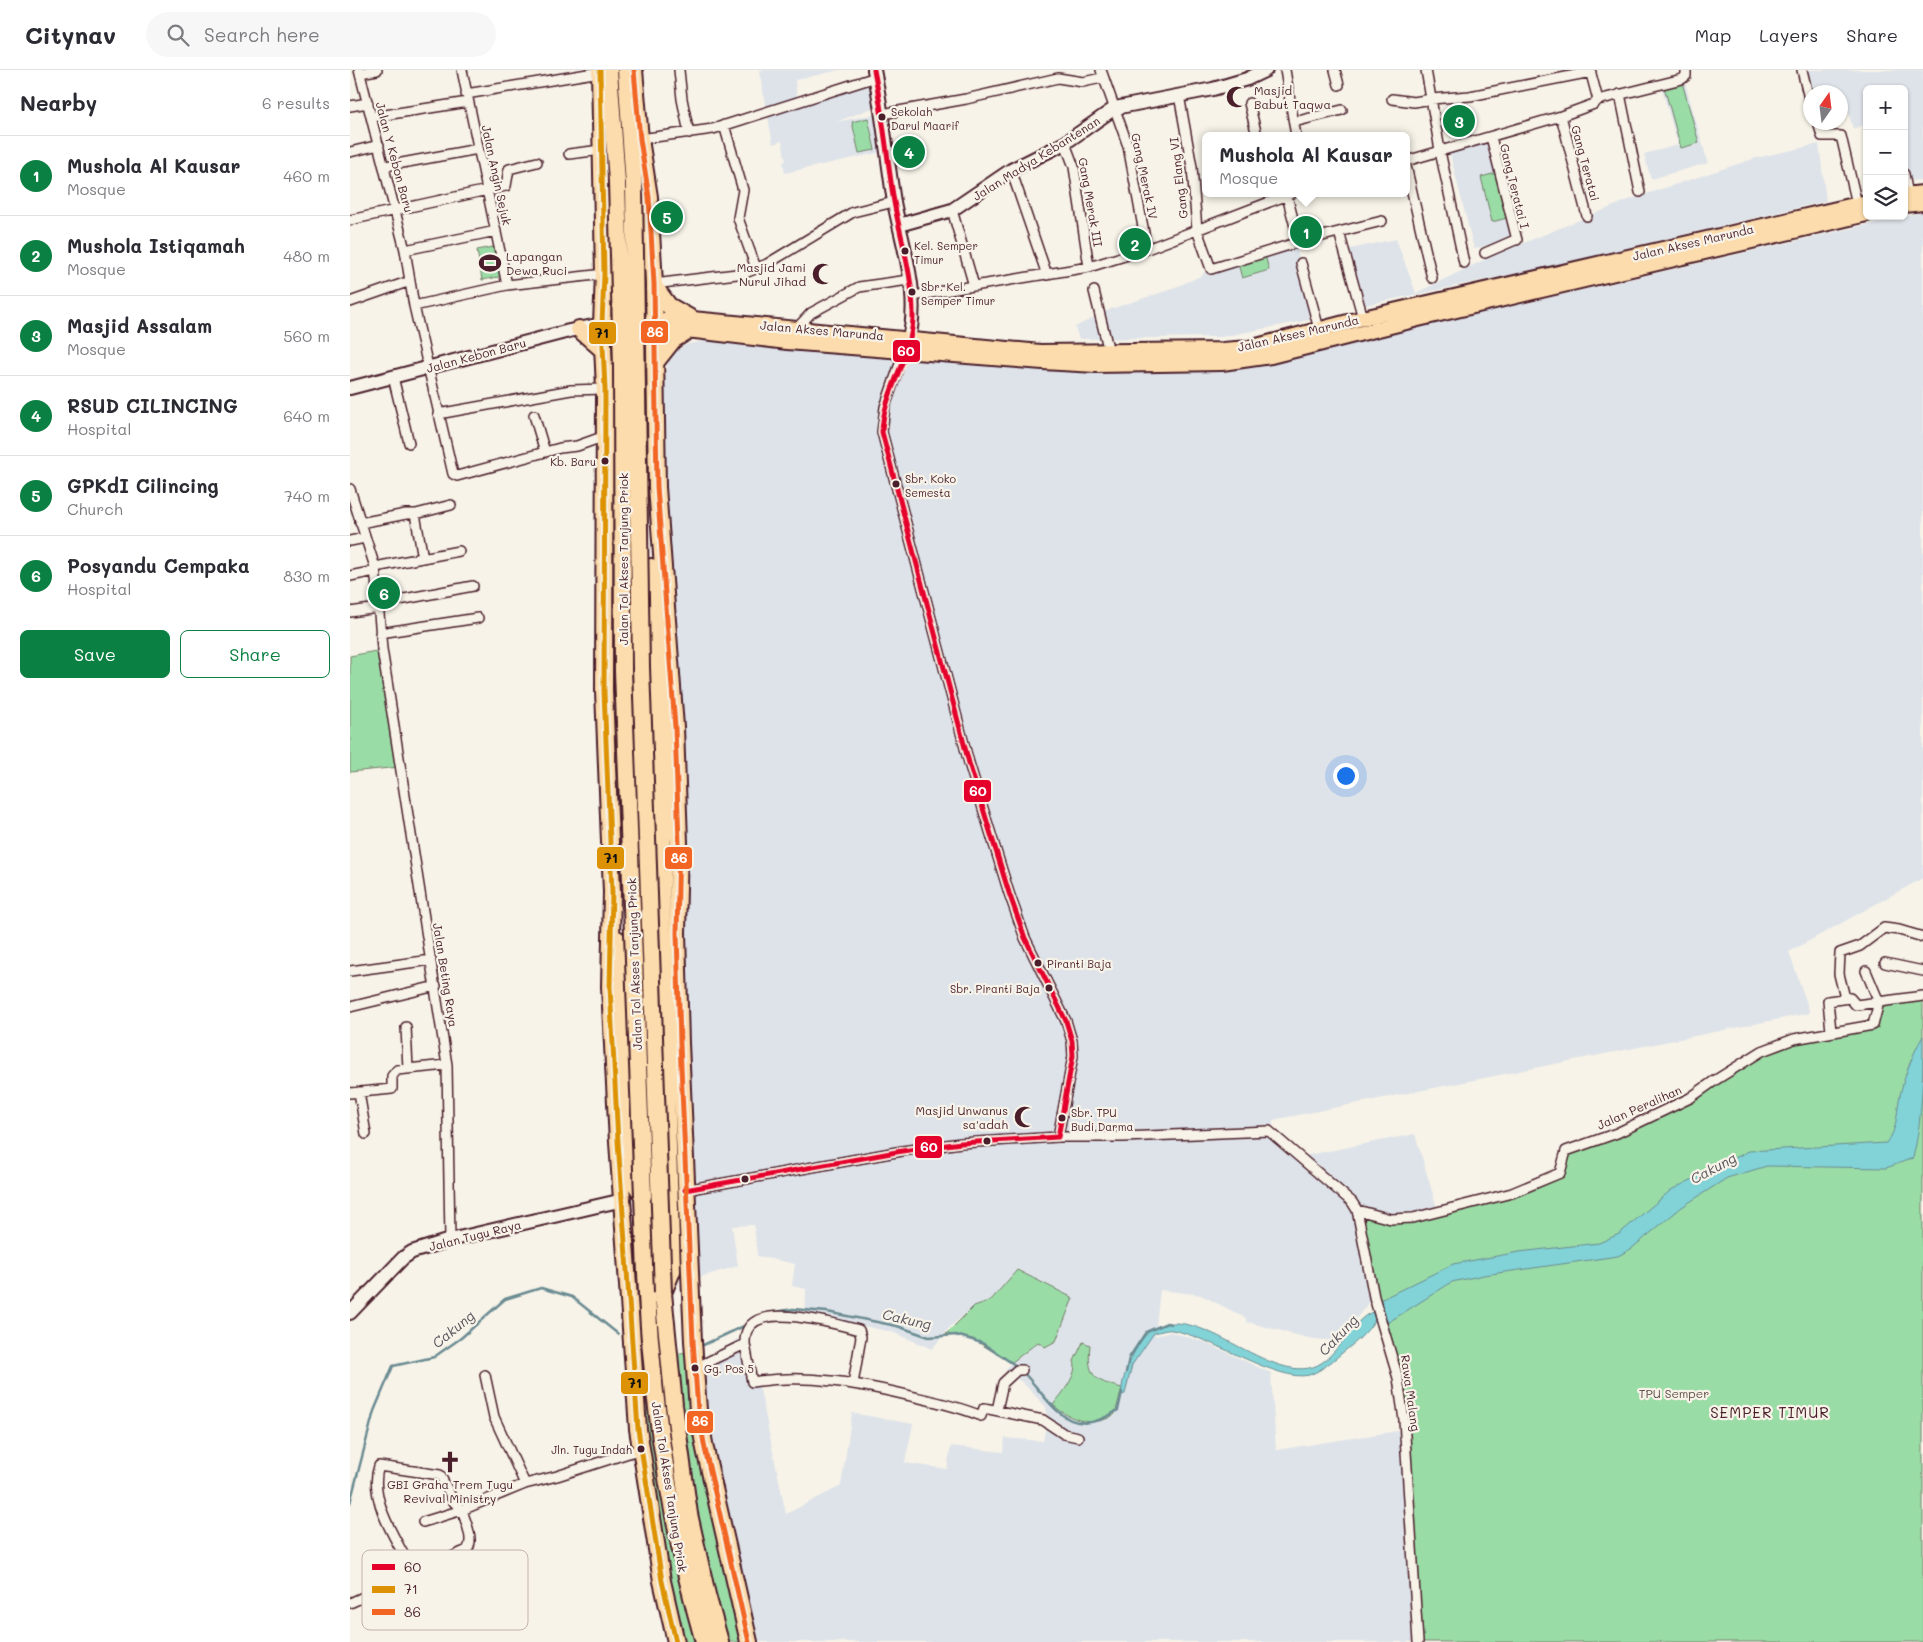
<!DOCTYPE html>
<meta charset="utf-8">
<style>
:root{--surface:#fff;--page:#f7f7f7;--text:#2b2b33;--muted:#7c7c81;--line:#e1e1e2;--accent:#0b8043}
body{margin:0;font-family:Mali,sans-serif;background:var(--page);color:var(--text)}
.controls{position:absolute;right:15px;top:15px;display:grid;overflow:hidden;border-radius:8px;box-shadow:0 1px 4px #0004}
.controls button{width:45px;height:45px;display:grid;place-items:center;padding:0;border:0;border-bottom:1px solid var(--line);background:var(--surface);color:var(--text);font:25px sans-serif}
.compass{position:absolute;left:1453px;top:15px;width:45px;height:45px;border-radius:50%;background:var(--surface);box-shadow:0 1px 4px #0004;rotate:14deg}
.you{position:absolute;left:995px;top:705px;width:18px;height:18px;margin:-12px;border:4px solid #fff;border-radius:50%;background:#1a73e8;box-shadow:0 0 0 8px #1a73e833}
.badge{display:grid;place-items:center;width:32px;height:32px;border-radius:50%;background:var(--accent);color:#fff;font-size:16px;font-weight:700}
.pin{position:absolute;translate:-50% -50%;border:2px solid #fff;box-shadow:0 1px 5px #0006}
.popup{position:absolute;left:852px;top:62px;width:208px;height:65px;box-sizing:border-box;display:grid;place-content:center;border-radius:8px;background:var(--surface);filter:drop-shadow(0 1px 4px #0005);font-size:16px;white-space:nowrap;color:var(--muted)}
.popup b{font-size:19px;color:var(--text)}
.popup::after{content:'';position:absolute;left:50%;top:100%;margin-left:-10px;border:10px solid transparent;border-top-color:var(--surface)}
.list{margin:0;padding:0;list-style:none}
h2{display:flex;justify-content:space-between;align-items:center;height:65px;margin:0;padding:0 20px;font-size:21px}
h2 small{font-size:16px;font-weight:400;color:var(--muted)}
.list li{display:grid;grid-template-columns:32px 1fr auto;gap:15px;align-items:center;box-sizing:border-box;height:80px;padding:0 20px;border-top:1px solid var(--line)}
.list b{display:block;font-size:19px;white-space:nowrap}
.list p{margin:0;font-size:16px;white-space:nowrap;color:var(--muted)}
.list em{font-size:16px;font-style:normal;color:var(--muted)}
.actions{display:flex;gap:10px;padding:15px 20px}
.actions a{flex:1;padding:11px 0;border:1px solid var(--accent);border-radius:8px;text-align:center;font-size:18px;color:var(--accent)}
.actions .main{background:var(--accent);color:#fff}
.icon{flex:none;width:28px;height:28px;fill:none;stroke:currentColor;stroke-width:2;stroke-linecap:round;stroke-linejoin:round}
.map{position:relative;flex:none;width:1573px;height:1572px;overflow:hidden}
header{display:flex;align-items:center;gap:30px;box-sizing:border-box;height:70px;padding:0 25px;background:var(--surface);border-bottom:1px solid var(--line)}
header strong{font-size:24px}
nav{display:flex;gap:28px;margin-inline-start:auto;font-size:18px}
.search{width:350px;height:45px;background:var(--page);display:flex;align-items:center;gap:12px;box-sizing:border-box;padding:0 18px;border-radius:28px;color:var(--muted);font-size:19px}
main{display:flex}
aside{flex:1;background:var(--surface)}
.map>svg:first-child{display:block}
</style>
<header>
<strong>Citynav</strong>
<div class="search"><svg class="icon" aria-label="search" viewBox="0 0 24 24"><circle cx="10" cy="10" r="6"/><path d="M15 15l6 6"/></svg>Search here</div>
<nav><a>Map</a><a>Layers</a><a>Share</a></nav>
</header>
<main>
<aside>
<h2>Nearby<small>6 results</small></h2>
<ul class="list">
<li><span class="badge">1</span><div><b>Mushola Al Kausar</b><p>Mosque</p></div><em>460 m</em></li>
<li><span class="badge">2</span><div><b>Mushola Istiqamah</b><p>Mosque</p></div><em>480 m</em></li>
<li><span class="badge">3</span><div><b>Masjid Assalam</b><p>Mosque</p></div><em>560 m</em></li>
<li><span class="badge">4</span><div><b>RSUD CILINCING</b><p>Hospital</p></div><em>640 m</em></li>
<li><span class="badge">5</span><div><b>GPKdI Cilincing</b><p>Church</p></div><em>740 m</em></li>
<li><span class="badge">6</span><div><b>Posyandu Cempaka</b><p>Hospital</p></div><em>830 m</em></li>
</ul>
<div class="actions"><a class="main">Save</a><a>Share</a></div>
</aside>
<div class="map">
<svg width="1573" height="1572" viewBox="0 0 1573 1572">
<rect width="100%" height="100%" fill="#f7f3e8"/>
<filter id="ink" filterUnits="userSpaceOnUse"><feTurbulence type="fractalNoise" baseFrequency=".02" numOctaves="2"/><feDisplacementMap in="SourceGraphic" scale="10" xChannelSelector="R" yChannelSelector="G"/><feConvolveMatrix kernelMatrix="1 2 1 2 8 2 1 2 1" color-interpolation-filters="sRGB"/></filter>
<g filter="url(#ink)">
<path fill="#dee3e9" d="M409,0H490L445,10L447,29L522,6L525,37L486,52L524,44L532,82L435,103L433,92L436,91L432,71L423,74Z
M1451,0H1573V110L1554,111V19H1517V54L1503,59L1497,37L1491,38L1490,22H1480L1479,19L1455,21Z
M1334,9L1358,93L1301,109L1294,84L1328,75L1311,16Z
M1140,70L1165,168L1124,179L1099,80Z
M1469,74L1476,131L1201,196L1011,236L995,180L1046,169L1066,223L1142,186L1281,129L1406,88Z
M1573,142V808L1439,882L1460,943L923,1050V1064L948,1087L1065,1064L1088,1141L986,1275L983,1271L958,1268L897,1252L896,1248L851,1225L810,1220L805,1266L821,1262L854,1272L921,1303L926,1380L1054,1360L1068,1572H399L345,1298L398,1262L436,1444L491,1416L502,1343L563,1354L555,1393L597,1399L601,1376L653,1382L655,1368L693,1371L697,1350L696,1337L674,1314L656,1300L661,1293L688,1272L667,1200L641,1230L624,1236L600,1257L582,1279L542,1262L474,1248H455L456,1219L442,1216L445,1194L407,1186L404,1155L382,1156L388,1196L340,1210L326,1020L314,309L320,285L334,275L355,271L726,299H887Z
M945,173L965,249L871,267L729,269L725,257L761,239L819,220L853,205V203Z"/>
<path fill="#9adca6" stroke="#727e68" d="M1332,12L1349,73L1331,78L1314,17Z
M518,48L525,80L509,83L502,52Z
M1146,103L1157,148L1142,152L1131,107Z
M148,176L154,206L132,210L127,180Z
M915,185L919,200L892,208L888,194Z
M31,580L50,697L0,702V586Z
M1573,928V1572H1068L1047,1296L1030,1242L1007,1140L1041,1149L1162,1123L1210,1103L1216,1081L1267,1063L1444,969L1523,955L1529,932Z
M667,1200L723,1228L706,1271L695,1277L688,1272L661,1293L623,1269L596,1264L624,1236L641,1230Z
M733,1272L740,1275C737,1305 743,1311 772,1318L765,1344C744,1359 720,1350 703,1335C711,1325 729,1304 724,1291Z
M338,1282L399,1572H371L339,1444L323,1284Z
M305,1320L354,1572H326L285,1321Z"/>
<path fill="#81d3d7" stroke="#6b8b92" d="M1573,966C1573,1007 1573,1047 1563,1088L1536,1098L1417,1096L1377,1108L1332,1137L1281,1179L1268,1186L1134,1205L1102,1212L1034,1255L1026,1232L1103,1194L1169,1182L1249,1173L1269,1164L1321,1120L1399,1081L1536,1073C1549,1060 1546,1038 1551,1021C1556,1002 1563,983 1573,966Z
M1028,1241C1026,1254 1008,1271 997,1279C987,1287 972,1301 959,1305C929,1313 859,1266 822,1260C817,1259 810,1262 804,1263L782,1295L775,1324L771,1325C772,1309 778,1293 786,1279C825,1205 910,1314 963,1297C989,1289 1004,1242 1028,1241Z"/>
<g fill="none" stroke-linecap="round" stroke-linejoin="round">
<path stroke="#6b8b92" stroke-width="2.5" d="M419,1243L443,1239L477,1242L547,1256L579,1267L606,1265L632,1273L668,1297
M349,1277L396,1255
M672,1301C703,1333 718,1374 768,1340L772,1322
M776,1302L779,1288L796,1262L817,1253L821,1254
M0,1433L24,1341L43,1296L84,1287L111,1268L155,1229L191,1218L222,1227L268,1264"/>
<g stroke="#4a1f2b" stroke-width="12">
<path id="street" d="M9,0L55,180L64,236L103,404L107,406L210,378L227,376L255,366
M112,0L157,215
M329,0L332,29L339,63
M751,0L778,76L797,179
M935,0L946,66
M985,0L989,15
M1076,0L1091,86L1114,193
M1452,0L1460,33
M10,3L27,0
M116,24L250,2
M1270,24L1290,122
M829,25L842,97L847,160L861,199L949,172L1032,151
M1042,29L1064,32L1081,29L1120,26L1241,2
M1248,30L1332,9L1336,6V0
M899,33L907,66
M0,36L18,33
M532,44L616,29L708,8L733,12L752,8
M1211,46L1237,146
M22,47L118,32
M944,52L992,40
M1468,52L1472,66H1491L1507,134
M374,55L393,120L388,148L406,198
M1141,67L1167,170
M290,69L363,59L526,7
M715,73L724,97L739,197
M0,82L29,75
M219,84L251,80
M1056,91L1211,46L1244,34L1248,30L1240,0
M36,96L128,79
M1056,96L1082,208
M661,100L697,205
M1554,104L1558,125
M937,126L949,172
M602,140L624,216
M0,150L156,116L159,99L187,92
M989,162L1013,248
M55,180L146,161
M1135,183L1165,170
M951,193L969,259
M304,214L395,203L417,194L503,142L544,132
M744,221L759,282
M563,226L739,197L797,179L943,123
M0,232L60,211
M64,236L157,215L254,204
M447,258L461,243L509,217L559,210
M43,307L59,373
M88,344L221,320L255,319
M184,345L195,382
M0,419L25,497L32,579L97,995L100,1170
M65,444L73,488
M10,453L56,444H66L101,435
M0,471L15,468
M25,497L109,481
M0,506L25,501
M28,534L123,516
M0,542L28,538
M30,563L128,548
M1535,893L1573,901
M0,901L81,890
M1495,928L1489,904L1490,883L1510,876L1534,858L1549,860L1573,867
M0,937L86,916
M56,957L58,999
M1481,961L1478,931L1500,928L1506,935L1529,932L1516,901
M9,1022L16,1064
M0,1023L42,1019V1006L47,1000L97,995
M708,1067H773L919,1061L1002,1132L1007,1140L1024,1227L1048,1308L1054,1350L1068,1572
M335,1120L552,1081L611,1073L708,1067L723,986L722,971L716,951L675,868L659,823L619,693L532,362L535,337L554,282
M1007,1140L1041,1149L1063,1148L1162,1123L1210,1103L1216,1081L1267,1063L1340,1028L1364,1011L1412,981L1444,969L1523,955L1529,932L1573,926
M395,1274L402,1312C457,1303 512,1314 565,1327C587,1332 610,1337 631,1346L634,1338L693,1350L714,1364L728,1367
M345,1298L395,1274C395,1269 395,1263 398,1259C412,1233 487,1254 509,1260L511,1267L503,1314
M135,1305L144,1347L175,1414
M647,1340L653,1313L667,1300H672
M73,1452L112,1440L175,1414L207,1406L291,1379
M64,1503C49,1475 17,1429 29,1396L90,1405L104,1432L112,1440
M0,1533L117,1480C125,1470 115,1451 112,1440"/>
</g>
<g stroke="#4a1f2b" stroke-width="16">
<path id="secondary" d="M524,0C533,44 537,88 544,132C553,179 573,231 556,278
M549,155L602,140L661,100L715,73L765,38L863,19L897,9L916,0
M0,318L219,261L252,254
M0,1243L53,1188L62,1182L100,1170L273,1130"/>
</g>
<g stroke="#4a1f2b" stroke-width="18">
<path id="primary" d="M1554,125L1573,123
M1554,135L1573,133
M310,253L321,247L342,249L690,282L873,280L899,278L1013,248L1517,132
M252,254L310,253L320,258L437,272L693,292L746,295L872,293L921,286L1068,249L1517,144"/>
</g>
<g stroke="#4a1f2b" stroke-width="20">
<path id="highway" d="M250,0L254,204L252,254L255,319L254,621L262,822L260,917L268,1072L288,1359L312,1511L326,1572
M284,0L290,69L299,127L304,214L307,417L325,657L329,772L327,863L330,973L343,1271L348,1340L355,1379L399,1572
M304,216L319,236L342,249
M229,259L253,280
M304,294L323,270L339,260
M301,497L311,687L313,758L311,861L322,1201L313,1223L324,1335L339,1444L357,1525L370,1572
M267,869L271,878L283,1110L293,1126C295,1174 296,1222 300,1270C308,1372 326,1474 354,1572"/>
</g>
<use href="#street" stroke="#f7f3e8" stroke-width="9"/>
<use href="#secondary" stroke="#f7f3e8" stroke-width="12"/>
<use href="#primary" stroke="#fcdcac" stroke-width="14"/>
<use href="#highway" stroke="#fcdcac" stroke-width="16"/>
<g stroke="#4a1f2b" stroke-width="20" stroke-linecap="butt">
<path id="highway-bridge" d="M259,0L267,112L272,297L273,601L293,1126
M276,0L284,115L291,597L313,1223"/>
</g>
<use href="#highway-bridge" stroke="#fcdcac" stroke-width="16"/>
<g stroke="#f7f3e8" stroke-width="9">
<path id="bus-1" d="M335,1120L552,1081L611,1073L708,1067L723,986L722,971L716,951L675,868L659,823L619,693L532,362C533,323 561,288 563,249C564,210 551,170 544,132C537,88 533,44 524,0"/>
</g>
<g stroke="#f7f3e8" stroke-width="9">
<path id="bus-2" d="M250,0L254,204L252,254L255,319L254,621L262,822L260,917L268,1072L288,1359L312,1511L326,1572"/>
</g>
<g stroke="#f7f3e8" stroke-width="9">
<path id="bus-3" d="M284,0L290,69L299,127L304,214L307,417L325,657L329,772L327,863L330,973L343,1271L348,1340L355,1379L399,1572"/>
</g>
<use href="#bus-1" stroke="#e4002b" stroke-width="5"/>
<use href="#bus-2" stroke="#dd9206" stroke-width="5"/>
<use href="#bus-3" stroke="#f26522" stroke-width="5"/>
</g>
</g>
<defs>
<g id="mosque-bare" transform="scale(1.725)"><path d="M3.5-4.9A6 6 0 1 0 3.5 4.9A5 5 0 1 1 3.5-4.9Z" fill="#4a1f2b" stroke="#f7f3e8" stroke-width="2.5" paint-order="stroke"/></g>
<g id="stadium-bare" transform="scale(1.725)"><path d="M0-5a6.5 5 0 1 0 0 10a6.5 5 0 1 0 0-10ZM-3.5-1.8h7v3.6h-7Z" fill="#4a1f2b" stroke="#f7f3e8" stroke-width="2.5" paint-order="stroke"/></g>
<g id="church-bare" transform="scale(1.725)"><path d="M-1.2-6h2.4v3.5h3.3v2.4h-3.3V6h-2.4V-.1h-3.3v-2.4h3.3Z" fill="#4a1f2b" stroke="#f7f3e8" stroke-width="2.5" paint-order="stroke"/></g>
</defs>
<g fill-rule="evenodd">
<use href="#mosque-bare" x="887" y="27"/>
<use href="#stadium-bare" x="140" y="193"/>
<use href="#mosque-bare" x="473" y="204"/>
<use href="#mosque-bare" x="675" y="1047"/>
<use href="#church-bare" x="100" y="1392"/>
</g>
<g fill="#4a1f2b" stroke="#f7f3e8" stroke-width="2">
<circle cx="532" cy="47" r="4.5"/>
<circle cx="555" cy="181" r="4.5"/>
<circle cx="562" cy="222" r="4.5"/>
<circle cx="255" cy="391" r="4.5"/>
<circle cx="546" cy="414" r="4.5"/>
<circle cx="688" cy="893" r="4.5"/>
<circle cx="699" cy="918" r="4.5"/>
<circle cx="712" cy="1048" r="4.5"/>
<circle cx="637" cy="1071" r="4.5"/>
<circle cx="395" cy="1109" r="4.5"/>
<circle cx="345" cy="1298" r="4.5"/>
<circle cx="291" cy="1379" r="4.5"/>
</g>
<g text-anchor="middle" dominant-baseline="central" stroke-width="4.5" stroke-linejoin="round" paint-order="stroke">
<g font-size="11" fill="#4a1f2b" stroke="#f7f3e8" text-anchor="start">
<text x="541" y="41">Sekolah<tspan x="541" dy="14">Darul Maarif</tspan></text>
<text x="564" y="175">Kel. Semper<tspan x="564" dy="14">Timur</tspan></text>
<text x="571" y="216">Sbr. Kel.<tspan x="571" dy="14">Semper Timur</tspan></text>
<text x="246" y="391" text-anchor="end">Kb. Baru</text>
<text x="555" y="408">Sbr. Koko<tspan x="555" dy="14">Semesta</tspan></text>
<text x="697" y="893">Piranti Baja</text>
<text x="690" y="918" text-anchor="end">Sbr. Piranti Baja</text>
<text x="721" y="1042">Sbr. TPU<tspan x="721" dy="14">Budi Darma</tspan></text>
<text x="354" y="1298">Gg. Pos 5</text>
<text x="282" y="1379" text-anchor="end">Jln. Tugu Indah</text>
</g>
<g font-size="12" fill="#4a1f2b" stroke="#f7f3e8" text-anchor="start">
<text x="904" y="20">Masjid<tspan x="904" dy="14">Babut Taqwa</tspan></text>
<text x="156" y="186">Lapangan<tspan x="156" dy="14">Dewa Ruci</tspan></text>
<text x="456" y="197" text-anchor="end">Masjid Jami<tspan x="456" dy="14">Nurul Jihad</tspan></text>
<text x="658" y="1040" text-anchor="end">Masjid Unwanus<tspan x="658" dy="14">sa'adah</tspan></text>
<text x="100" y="1414" text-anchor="middle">GBI Graha Trem Tugu<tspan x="100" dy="14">Revival Ministry</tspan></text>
</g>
<g font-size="12" fill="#4a1f2b" stroke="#f7f3e8">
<text transform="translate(45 87) rotate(75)">Jalan Y Kebon Baru</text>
<text transform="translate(686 88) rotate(-32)">Jalan Madya Kebantenan</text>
<text transform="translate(1236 93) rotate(75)">Gang Teratai</text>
<text transform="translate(147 105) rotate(78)">Jalan Angin Sejuk</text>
<text transform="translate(795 106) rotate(78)">Gang Merak IV</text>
<text transform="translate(828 108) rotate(-97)">Gang Elang VI</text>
<text transform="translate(1165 116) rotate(76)">Gang Teratai I</text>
<text transform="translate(741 132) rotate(80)">Gang Merak III</text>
<text transform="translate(1343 172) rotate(-13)">Jalan Akses Marunda</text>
<text transform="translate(472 260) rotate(5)">Jalan Akses Marunda</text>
<text transform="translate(948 263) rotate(-13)">Jalan Akses Marunda</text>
<text transform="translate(126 285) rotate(-15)">Jalan Kebon Baru</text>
<text transform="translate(273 489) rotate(-90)">Jalan Tol Akses Tanjung Priok</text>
<text transform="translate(284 894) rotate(-92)">Jalan Tol Akses Tanjung Priok</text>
<text transform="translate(96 905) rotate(81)">Jalan Beting Raya</text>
<text transform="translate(1289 1037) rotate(-24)">Jalan Peralihan</text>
<text transform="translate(125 1165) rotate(-14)">Jalan Tugu Raya</text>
<text transform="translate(1061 1323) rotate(82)">Rawa Malang</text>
<text transform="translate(320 1417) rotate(81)">Jalan Tol Akses Tanjung Priok</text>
</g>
<g font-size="12" fill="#5e4e4a" stroke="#f7f3e8">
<text x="1324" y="1323">TPU Semper</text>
</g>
<g font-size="14" font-style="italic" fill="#5a555f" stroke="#f7f3e8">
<text transform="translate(1363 1098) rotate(-28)">Cakung</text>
<text transform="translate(557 1249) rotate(13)">Cakung</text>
<text transform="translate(103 1259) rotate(-39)">Cakung</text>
<text transform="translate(988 1265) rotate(-46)">Cakung</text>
</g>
<g font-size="15" letter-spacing="1" fill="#4a1f2b" stroke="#f7f3e8">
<text x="1420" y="1342">SEMPER TIMUR</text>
</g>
</g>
<rect x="12" y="1480" width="166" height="80" rx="8" fill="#f7f3e8" stroke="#c3b3af" stroke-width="1"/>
<rect x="22" y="1494" width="23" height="6" fill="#e4002b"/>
<rect x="22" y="1516" width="23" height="7" fill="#dd9206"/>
<rect x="22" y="1539" width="23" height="6" fill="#f26522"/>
<g font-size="14" fill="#4a1f2b">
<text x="54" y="1502">60</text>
<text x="54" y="1524">71</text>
<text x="54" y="1547">86</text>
</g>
<g stroke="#f7f3e8" stroke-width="2">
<rect x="290" y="250" width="29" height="24" rx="5" fill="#f26522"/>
<rect x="238" y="251" width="29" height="24" rx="5" fill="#dd9206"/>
<rect x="542" y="269" width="29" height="24" rx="5" fill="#e4002b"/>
<rect x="613" y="709" width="29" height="24" rx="5" fill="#e4002b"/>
<rect x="246" y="776" width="29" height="24" rx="5" fill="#dd9206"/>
<rect x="314" y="776" width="29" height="24" rx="5" fill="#f26522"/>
<rect x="564" y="1065" width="29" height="24" rx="5" fill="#e4002b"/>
<rect x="270" y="1301" width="29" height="24" rx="5" fill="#dd9206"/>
<rect x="336" y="1340" width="28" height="24" rx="5" fill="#f26522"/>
</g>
<g font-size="14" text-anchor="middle" font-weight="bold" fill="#fff">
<text x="305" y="267">86</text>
<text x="556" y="286">60</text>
<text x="628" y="726">60</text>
<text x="329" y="793">86</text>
<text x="579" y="1082">60</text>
<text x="350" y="1356">86</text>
</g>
<g font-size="14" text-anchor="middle" font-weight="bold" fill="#111">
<text x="252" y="268">71</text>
<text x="261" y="793">71</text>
<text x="285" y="1318">71</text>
</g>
</svg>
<div class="controls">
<button>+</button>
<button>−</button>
<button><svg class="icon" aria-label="layers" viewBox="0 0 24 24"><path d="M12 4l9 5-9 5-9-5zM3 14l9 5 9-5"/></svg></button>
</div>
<svg class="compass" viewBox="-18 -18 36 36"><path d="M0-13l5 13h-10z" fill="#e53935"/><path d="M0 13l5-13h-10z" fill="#7c7c81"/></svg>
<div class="you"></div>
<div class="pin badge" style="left:956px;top:162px">1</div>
<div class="popup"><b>Mushola Al Kausar</b>Mosque</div>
<div class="pin badge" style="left:785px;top:174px">2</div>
<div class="pin badge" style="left:1109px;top:51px">3</div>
<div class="pin badge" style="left:559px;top:82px">4</div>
<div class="pin badge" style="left:317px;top:147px">5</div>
<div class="pin badge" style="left:34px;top:523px">6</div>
</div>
</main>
